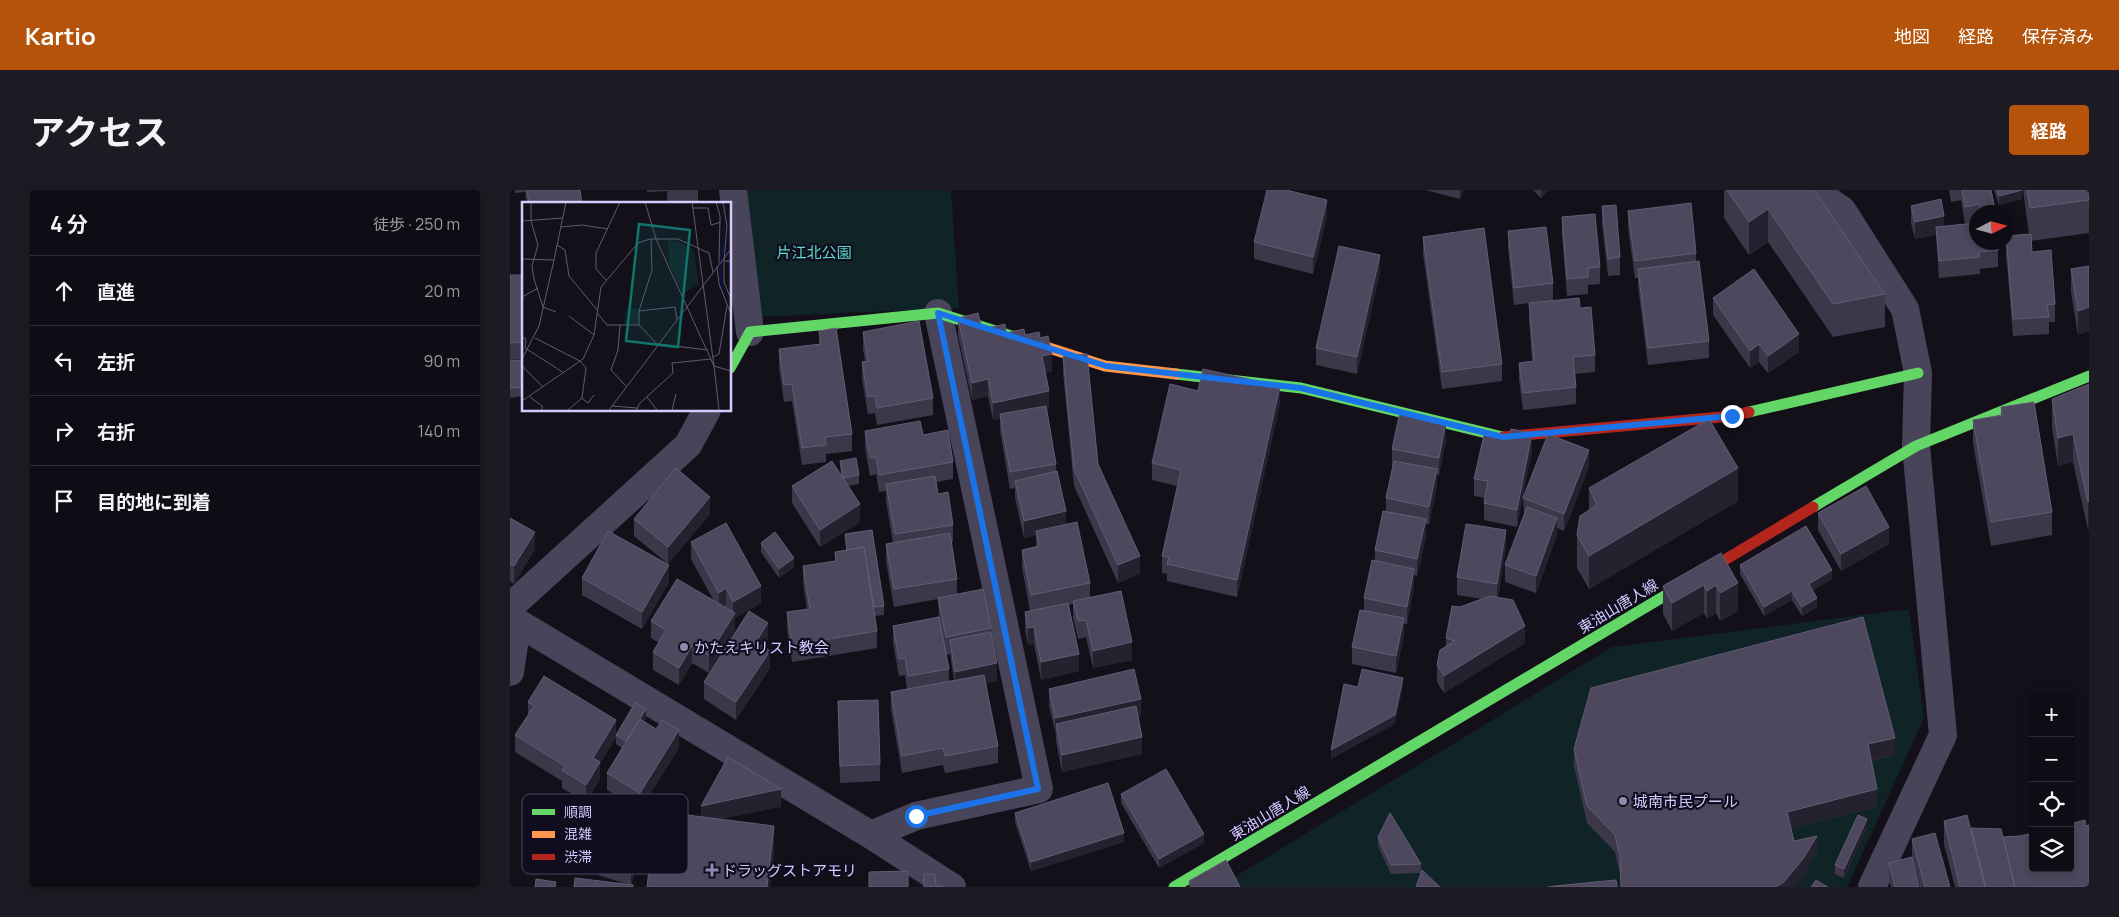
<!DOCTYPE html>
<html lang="ja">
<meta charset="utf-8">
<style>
:root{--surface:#0e0c14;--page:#1c1a22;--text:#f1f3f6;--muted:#9b9ba0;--line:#2e2c34;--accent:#b45309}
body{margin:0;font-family:Manrope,"Noto Sans JP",sans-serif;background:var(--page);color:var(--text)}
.controls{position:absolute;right:15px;bottom:15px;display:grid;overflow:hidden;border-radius:5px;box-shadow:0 2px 8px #0003}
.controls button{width:45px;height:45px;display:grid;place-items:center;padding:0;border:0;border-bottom:1px solid var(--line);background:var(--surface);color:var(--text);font:25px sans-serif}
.compass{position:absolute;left:1459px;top:15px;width:45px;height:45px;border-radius:50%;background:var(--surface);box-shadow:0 2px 8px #0003;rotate:84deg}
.stop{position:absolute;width:15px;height:15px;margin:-11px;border:4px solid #1a73e8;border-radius:50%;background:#fff}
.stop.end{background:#1a73e8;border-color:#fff;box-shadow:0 1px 5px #0008}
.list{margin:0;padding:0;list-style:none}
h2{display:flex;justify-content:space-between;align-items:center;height:65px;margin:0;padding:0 20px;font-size:21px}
h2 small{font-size:16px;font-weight:400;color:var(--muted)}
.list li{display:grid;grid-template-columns:32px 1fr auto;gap:15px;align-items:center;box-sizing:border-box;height:70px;padding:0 20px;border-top:1px solid var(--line)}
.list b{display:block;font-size:19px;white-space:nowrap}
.list em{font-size:16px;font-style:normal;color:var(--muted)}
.icon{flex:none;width:28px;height:28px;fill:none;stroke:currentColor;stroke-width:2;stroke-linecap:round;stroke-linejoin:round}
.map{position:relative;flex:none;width:1579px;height:697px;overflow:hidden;border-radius:5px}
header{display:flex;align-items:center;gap:30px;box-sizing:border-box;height:70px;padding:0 25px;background:var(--accent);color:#fff}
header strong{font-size:24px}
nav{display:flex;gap:28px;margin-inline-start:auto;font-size:18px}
.intro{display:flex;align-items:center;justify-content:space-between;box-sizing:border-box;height:120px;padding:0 30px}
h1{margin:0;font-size:35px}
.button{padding:12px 22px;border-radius:5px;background:var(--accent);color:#fff;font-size:18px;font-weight:700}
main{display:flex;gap:30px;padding:0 30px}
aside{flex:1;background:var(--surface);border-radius:5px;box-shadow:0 2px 8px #0003}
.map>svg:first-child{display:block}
</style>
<header>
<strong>Kartio</strong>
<nav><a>地図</a><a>経路</a><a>保存済み</a></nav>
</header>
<div class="intro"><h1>アクセス</h1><a class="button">経路</a></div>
<main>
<aside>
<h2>4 分<small>徒歩 · 250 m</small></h2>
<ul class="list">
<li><svg class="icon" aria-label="ahead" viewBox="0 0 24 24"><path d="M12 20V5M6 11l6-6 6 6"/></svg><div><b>直進</b></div><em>20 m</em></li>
<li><svg class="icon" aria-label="left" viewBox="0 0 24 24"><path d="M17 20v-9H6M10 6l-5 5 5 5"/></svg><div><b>左折</b></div><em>90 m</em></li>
<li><svg class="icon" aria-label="right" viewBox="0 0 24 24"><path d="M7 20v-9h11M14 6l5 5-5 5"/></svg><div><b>右折</b></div><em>140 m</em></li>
<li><svg class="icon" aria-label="arrive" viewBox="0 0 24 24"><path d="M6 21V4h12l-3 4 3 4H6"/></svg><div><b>目的地に到着</b></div></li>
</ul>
</aside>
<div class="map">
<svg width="1579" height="697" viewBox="0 0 1579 697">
<rect width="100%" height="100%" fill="#13101a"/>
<path fill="#102326" d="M234,0H441L449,118L246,127Z
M1399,419L1414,528L1337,697H715L713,694L1102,457Z"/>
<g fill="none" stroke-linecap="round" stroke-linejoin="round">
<path stroke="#48455b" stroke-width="28" d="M223,0L240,142
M1303,0L1332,20L1395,119L1408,183L1406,256L1433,545L1362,697
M0,417L178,255L197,220
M0,428L361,645L442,697
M0,482L7,434
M361,645L406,626L529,599L428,123"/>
<path stroke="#63d668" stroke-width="11" d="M220,178L240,142L428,123L508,148
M666,184L791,198L993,247
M1239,222L1408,183
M1303,317L1406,256L1579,186
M664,697L1173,395"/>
<path stroke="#ff974d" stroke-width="11" d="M508,148L595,176L666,184"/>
<path stroke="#b3261e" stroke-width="11" d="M993,247L1222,226L1239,222
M1173,395L1303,317"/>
</g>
<path fill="#3c384a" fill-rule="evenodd" d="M5,0H70L72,14H17L15,2L5,3Z
M137,0H188V12L157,11V1L137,2Z
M915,0H954L950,9Z
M1023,0H1038L1031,8Z
M1214,0H1304L1375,104V137L1323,147L1258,52L1239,65L1214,28Z
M1439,0H1481L1485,22H1466V32L1460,33L1488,60V77L1470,79V84L1429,88L1426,45L1405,49L1401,33V16L1434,36L1455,34L1451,10L1441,12Z
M1484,0H1512V9L1489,15Z
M1513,0H1579V43L1521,51L1522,62L1545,114V132H1539V144L1503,146L1496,63V46L1519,44Z
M1092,16L1110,67V85L1098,86L1092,34Z
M1118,21L1186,63V71L1199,151V168L1138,175L1128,96V88H1125L1118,38Z
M817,27L803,84L744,69V52Z
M1052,27L1090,77V94L1078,95V104L1057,106L1052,45Z
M998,41L1043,93V110L1070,118L1085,165V182L1065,184L1066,197V214L1013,220L1009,190V173L1022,171L1019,130V113L1004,115L998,58Z
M913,47L992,174V191L932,199L913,64Z
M1579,76L1568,145L1561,102V79Z
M870,82L847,184L806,175V158Z
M0,85H14V169L0,170Z
M1203,108L1289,162L1258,183L1249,172L1240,178L1203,125Z
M448,128L472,139L496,143L515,145L530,148L542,181L535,183L539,218L537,219L546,274V281L556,335L580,393V408L622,470L583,478L576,447L568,449L563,428V414L559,415L569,481L531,490L524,454L518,455L515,439V422L520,421L512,377V360L526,357V345L514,348L505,308V298L500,299L490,241V229L483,230L478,206L462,210L448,145Z
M309,141L342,244V261L316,264V272L292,275L282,211L274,212L269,177V159L309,154Z
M353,142L423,208V225L367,235L365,223L358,224L352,189V172L355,171L353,159Z
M553,166L588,274L630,383L608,393L564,296L553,183Z
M14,170V206L0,208V171Z
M1579,194L1578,340L1563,272L1548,276L1542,237V209Z
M688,201L770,213L727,407L657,391V384L652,383V366L667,296L642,290V273Z
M1491,217L1542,322V345L1481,356L1463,253V230L1491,225Z
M355,241L413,245L443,272V289L426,292L428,304L443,335V352H441L447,389V405L481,438L487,491L475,493L488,556V573L435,583L433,575L392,583L381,520V502L397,499L395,485L389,486L383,453V436L429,427L428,409L384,417L376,371V354L383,353L376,311V301L369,302L366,284L360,286L355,258ZM440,464L444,490L439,491V479L436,465Z
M936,249L929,285H927V296L919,334H916V347L907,386L904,385V396L897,434H894V445L886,483L842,474V457L854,420V408L865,371V360L876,321V308L883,276H882V259Z
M1022,260L1007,337L974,330V313L975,308L964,306V289Z
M330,271L349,285V294L338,296L350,332L310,357L282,313V296L331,285Z
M1079,277L1054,341L1047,338V345L1026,403L995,392V375L1014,325L1013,308Z
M1079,298L1228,311L1079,399L1067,378V345L1079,320Z
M1308,323L1379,354L1331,381L1308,340Z
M200,324L158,374L124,346V329Z
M0,328L25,359L4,394L0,391Z
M335,344L374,416V425L365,426L367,441V458L282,472L277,439V422L297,419L293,393V376L325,371V362L336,360Z
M181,352L251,413L225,428V440L199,483L182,473L169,495L143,480V462L149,453L141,448V431L204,411L181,369Z
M251,353L284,377L269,388L251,362Z
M996,357L988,407L1015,453L934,503L927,492V475L936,456V448L950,417L972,409L947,405V387Z
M1211,363L1228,421L1210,431L1206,423L1197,429L1194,423L1162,441L1153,424V396Z
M1230,375L1322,389L1303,400L1307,417L1292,426L1282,410L1254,426L1230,384Z
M72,388L159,392L132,439L72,405Z
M258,450L254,457L260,478L226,530L194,509V492Z
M539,499L631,526H628L632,564L552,582L546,551V545L539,516Z
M328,511L370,574V591L330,593Z
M18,512L106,547L90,574V589L76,612L52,598V591L5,562V545L18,526Z
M136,529L134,531L169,558L130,620L97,600V583L112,558L106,554V545Z
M1064,559L1385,565L1361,571L1367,617L1281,638L1284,651L1307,663L1293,686L1284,697H1111L1110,684L1105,662L1077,633L1064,576Z
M611,604L694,653L649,678L611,613Z
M505,623L614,652L521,681L505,632Z
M42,628L134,652L121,694H117L42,671V654L44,646L42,645Z
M1434,631L1461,643V638L1493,647L1510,646L1576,636L1579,697H1445L1434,654Z
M1357,638L1334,688L1325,684V675Z
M868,647L911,674V683L881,684L868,656Z
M1402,649L1440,697H1410L1402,666Z
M1379,673L1409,697H1381L1379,690Z
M679,691L730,697H679Z"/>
<path fill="#25212e" d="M950,0H954L950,9Z
M1031,0H1038L1031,8Z
M1512,0V9L1489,15V6Z
M817,10V27L803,84V67Z
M1258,19V52L1239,65V32Z
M1434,26V43L1426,37V45L1405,49V32Z
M870,65V82L847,184V167Z
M1579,117V141L1568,145V121Z
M1289,144V162L1258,183V166Z
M1249,154V172L1240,178V161Z
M542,164V181L532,184V166Z
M478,189V206L462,210V193Z
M770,196V213L727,407V390Z
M539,201V218L491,228L490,224V229L483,230V213Z
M936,232V249L929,285V268Z
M1022,243V260L1007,337V320Z
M1563,244V272L1548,276V248Z
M1079,260V277L1054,341V324Z
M1228,278V311L1079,399V366Z
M927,279V296L919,334V317Z
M200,307V324L158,374V357Z
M1578,312H1579V340H1578Z
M350,314V332L310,357V340Z
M556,321V338L526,341V345L514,348V331Z
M1047,328V345L1026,403V386Z
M916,329V347L907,386V369Z
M1379,337V354L1331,381V364Z
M996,340V357L987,411V394Z
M25,342V359L4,394V376Z
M630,366V383L608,393V375Z
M284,368V377L269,388V379Z
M159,375V392L132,439V422Z
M904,379V396L897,434V417Z
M1322,380V389L1299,403V394Z
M1228,393V421L1210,431V403Z
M1194,395V423L1162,441V413Z
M1206,395V423L1197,429V401Z
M251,396V413L225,428V440L199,483V465L223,425V412Z
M216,398V415L209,420V403Z
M1282,401V410L1254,426V417Z
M1307,408V417L1292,426V417Z
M894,428V445L886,483V466Z
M258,433V450L246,469V452Z
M1015,436V453L934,503V486Z
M524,437V454L518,455V438Z
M622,452V470L583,478V461Z
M182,456V473L169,495V478Z
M260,461V478L226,530V512Z
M569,464V481L531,490V472Z
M487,473V491L445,499V482Z
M893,488V497L885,534L821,569V560Z
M631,509V526L548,545L546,534L545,545V528Z
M136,519V529L116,560V551Z
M106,530V547L90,574V589L76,612V595L83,568Z
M169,540V558L130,620V603Z
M632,547V564L552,582V565Z
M1385,548V565L1358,571V554Z
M271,599V617L191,633V616Z
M1367,599V617L1277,639V622Z
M1357,629V638L1334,688V679Z
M134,635V652L121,695V678Z
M264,636V664L260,697H257Z
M614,643V652L521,681V672Z
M694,644V653L649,678V669Z
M1307,646V663L1293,686L1284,697H1265Z"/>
<path fill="#4d485d" stroke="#625c76" d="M17,0H70L72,14H19Z
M757,0H776L817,10L803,67L744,52Z
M1217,0H1304L1375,104L1323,114L1258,19L1239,32Z
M1452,0H1481L1485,19L1471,22L1469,14L1455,17Z
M1487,0H1512L1489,6Z
M1517,0H1579V10L1520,18Z
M1431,9L1434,26L1405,32L1401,16Z
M1181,13L1186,63L1125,71L1118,21Z
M1106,15L1110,67L1098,69L1092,16Z
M1085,24L1090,77L1078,78V87L1057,89L1052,27Z
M1466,33V52H1487L1488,60L1469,62L1470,67L1429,71L1426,37Z
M1036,37L1043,93L1004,98L998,41Z
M974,38L992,174L932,182L913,47Z
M1521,44L1522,62L1541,60L1545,114L1537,115L1539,127L1503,129L1496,46Z
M829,56L870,65L847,167L806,158Z
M1189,71L1199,151L1138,158L1128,79Z
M1579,76V117L1568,121L1561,79Z
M1244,79L1289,144L1258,166L1249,154L1240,161L1203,108Z
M0,85H14V152L0,153Z
M1069,108L1070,118L1081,117L1085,165L1063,167L1066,197L1013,203L1009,173L1024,171L1019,113Z
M468,123L472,139L495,134L496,143L514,139L515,145L529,142L530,148L538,146L542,164L532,166L539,201L483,213L478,189L462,193L448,128Z
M409,131L423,208L367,218L365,206L358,207L352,172L358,171L353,142Z
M326,138L342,244L315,247L316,255L292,258L282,194L274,195L269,159L311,154L309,141Z
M577,164L588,274L630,366L608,375L564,279L553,166Z
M14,170V197L0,198V171Z
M693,179L770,196L727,390L657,374L659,367L652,366L671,280L642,273L660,194L688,201Z
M1579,194V312H1578L1563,244L1548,248L1542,209Z
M1524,212L1542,322L1481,332L1463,230L1493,225L1491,217Z
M536,216L546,274L500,282L490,224Z
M890,222L936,232L929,268L882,259Z
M1199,229L1228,278L1079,366L1067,345L1070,326L1087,315L1079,298Z
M410,231L413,245L438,240L443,272L369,285L366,267L360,268L355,241Z
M1001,239L1022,243L1007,320L974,313L978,291L964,289L974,245L998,250Z
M1038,244L1079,260L1054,324L1013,308Z
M346,268L349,285L333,288L330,271Z
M322,271L350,314L310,340L282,296Z
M884,271L927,279L919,317L876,308Z
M166,278L200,307L158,357L124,329Z
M547,281L556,321L514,331L505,291Z
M425,286L428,304L438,302L443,335L385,344L376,294Z
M1356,296L1379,337L1331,364L1308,323Z
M1017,317L1047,328L1026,386L995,375Z
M873,321L916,329L907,369L865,360Z
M0,328L25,342L4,376L0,374Z
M567,332L580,393L521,405L512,360L529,356L526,341Z
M216,333L251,396L223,412L216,398L209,403L181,352Z
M956,334L996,340L987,394L947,387Z
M1296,336L1322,380L1299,394L1307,408L1292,417L1282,401L1254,417L1230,375Z
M362,340L374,416L364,417L354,357L337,360L335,344Z
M98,341L159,375L132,422L72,388Z
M265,342L284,368L269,379L251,353Z
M440,343L447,389L384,399L376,354Z
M354,357L367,441L282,455L277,422L300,419L293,376L326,371L325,362Z
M1211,363L1228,393L1210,403L1206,395L1197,401L1194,395L1162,413L1153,396Z
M862,370L904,379L897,417L854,408Z
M167,389L225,423L199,465L182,456L169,478L143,462L156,440L141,431Z
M473,399L481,438L436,447L428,408Z
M611,401L622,452L583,461L576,430L568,431L563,411Z
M980,406L1003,410L1015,436L934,486L927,475L930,460L945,451L936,448L942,416L950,417Z
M558,413L569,464L531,472L524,437L518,438L515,422Z
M850,420L894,428L886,466L842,457Z
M239,421L258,433L246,452L260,461L226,512L194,492Z
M429,427L439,479L398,486L395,468L389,469L383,436Z
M1353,427L1385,548L1358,554L1367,599L1277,622L1284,651L1307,646L1293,669L1273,693L1265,697H1111L1110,667L1105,645L1077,616L1064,559L1081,498Z
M481,442L487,473L445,482L440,450Z
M624,479L631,509L545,528L539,499Z
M852,479L893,488L885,525L821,560L834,494L848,497Z
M474,485L488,556L435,566L433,558L392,566L381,502Z
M34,486L106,530L83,568L90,572L76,595L52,580L55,576L5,545L24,516L18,512Z
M368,510L370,574L330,576L328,511Z
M125,513L136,519L116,551L106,545Z
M626,516L632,547L552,565L546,534Z
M130,529L146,539L152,530L169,540L130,603L97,583Z
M218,567L271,599L191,616Z
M656,579L694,644L649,669L611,604Z
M598,593L614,643L521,672L505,623Z
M146,621L264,636L257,697H137Z
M880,623L911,674L881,675L868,647Z
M1348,625L1357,629L1334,679L1325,675Z
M1457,625L1475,697H1450L1434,631Z
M1575,630L1576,636L1579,635V697H1505L1493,647L1510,646L1523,643V678H1560V634Z
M1461,638L1491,639L1505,697H1476Z
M1425,643L1440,697H1415L1402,649Z
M1402,667L1409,697H1385L1379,673Z
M716,670L730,697H682L679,691Z
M912,680L930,697H906Z
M398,681V697H359V682Z
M414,684H425L426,696L434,697H414Z
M65,688L123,695V697H64Z
M26,689L46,692L45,697H25Z
M1106,690L1107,697H1038L1045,696Z
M1306,690L1318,697H1301Z"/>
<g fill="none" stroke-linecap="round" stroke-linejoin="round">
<path stroke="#1a73e8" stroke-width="6" d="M406,626L528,599L428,123L596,176L791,198L993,247L1222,226"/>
</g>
<g fill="#9189ae" stroke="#110c1e" stroke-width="2">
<circle cx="174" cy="457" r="5"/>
<circle cx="1113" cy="611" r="5"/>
<path d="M199.5 672.5h5v5h5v5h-5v5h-5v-5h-5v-5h5z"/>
</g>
<g text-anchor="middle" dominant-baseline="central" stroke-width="4.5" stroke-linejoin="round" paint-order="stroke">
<g font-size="15" fill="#57dcc8" stroke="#110c1e">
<text x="304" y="62">片江北公園</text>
</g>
<g font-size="15" fill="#d5cafe" stroke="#110c1e">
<text transform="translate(1108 416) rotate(-31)">東油山唐人線</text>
<text transform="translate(760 623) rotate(-31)">東油山唐人線</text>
</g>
<g font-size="15" fill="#d5cafe" stroke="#110c1e" text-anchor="start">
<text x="184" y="457">かたえキリスト教会</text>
<text x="1123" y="611">城南市民プール</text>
<text x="212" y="680">ドラッグストアモリ</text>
</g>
</g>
<g transform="translate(12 12)">
<rect width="209" height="209" fill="#13101a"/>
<path d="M146,39H154L172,48L177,82L161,92L147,61ZM104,106L117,107L116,122H102Z" fill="#102326"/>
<path fill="none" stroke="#0a1537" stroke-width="2.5" d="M201,89L198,68L203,20"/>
<path fill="none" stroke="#615a75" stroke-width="1" d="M9,0V19L16,43L10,64L12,77L21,105L34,110M123,0L134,37L192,164L197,208M170,0L192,164L209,169M194,0L198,14L197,61M201,0L205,24L202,59H209M171,6H186L189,23L199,20M0,19L41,16M39,25L60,23L86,27M129,37L130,68L117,109V123L136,143M35,43L43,48L47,74L76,109M0,57L32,58L44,0M202,59V80L209,97M195,64L197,82L209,112M84,78L74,67V51L98,0M0,95L16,86M117,109L153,105L155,118M76,112L85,123H117M47,114L72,133M98,123L96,148L89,168L104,184M0,135L4,137L3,146L42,171M13,136L58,159L64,166L60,196L46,208M136,142L186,148M191,155L197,152L205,104M0,157L17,124L32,58M0,164L21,185M8,195L20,204V208M125,195L135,208M60,196L66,201L72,193M0,199L61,157L72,133L79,85L116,41L128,37H156L187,51L191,70M90,204L115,206M87,208L209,47M115,208L117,202L151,171L150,161L189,157M150,208L154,192"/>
<path fill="#0f766e" fill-opacity="0.15" stroke="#0f766e" stroke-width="2.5" d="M117,22L168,28L156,145L104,139Z"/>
<rect width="209" height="209" fill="none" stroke="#d5cafe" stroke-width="2.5"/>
</g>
<rect x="12" y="604" width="166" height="80" rx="8" fill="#110c1e" stroke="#4c4561" stroke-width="1"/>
<rect x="22" y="619" width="23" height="6" fill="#63d668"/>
<rect x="22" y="641" width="23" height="7" fill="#ff974d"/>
<rect x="22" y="664" width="23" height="6" fill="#b3261e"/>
<g font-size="14" fill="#d5cafe">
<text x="54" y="627">順調</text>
<text x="54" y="649">混雑</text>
<text x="54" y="672">渋滞</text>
</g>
</svg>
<div class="controls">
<button>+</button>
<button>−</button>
<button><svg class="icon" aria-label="locate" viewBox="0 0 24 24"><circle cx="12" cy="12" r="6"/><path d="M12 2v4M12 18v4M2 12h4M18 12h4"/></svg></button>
<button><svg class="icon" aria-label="layers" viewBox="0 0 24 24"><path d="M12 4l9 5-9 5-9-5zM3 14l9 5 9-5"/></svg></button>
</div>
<svg class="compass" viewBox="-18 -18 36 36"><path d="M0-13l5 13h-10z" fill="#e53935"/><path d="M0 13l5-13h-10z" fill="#9b9ba0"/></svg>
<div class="stop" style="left:406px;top:626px"></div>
<div class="stop end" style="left:1222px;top:226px"></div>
</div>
</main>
